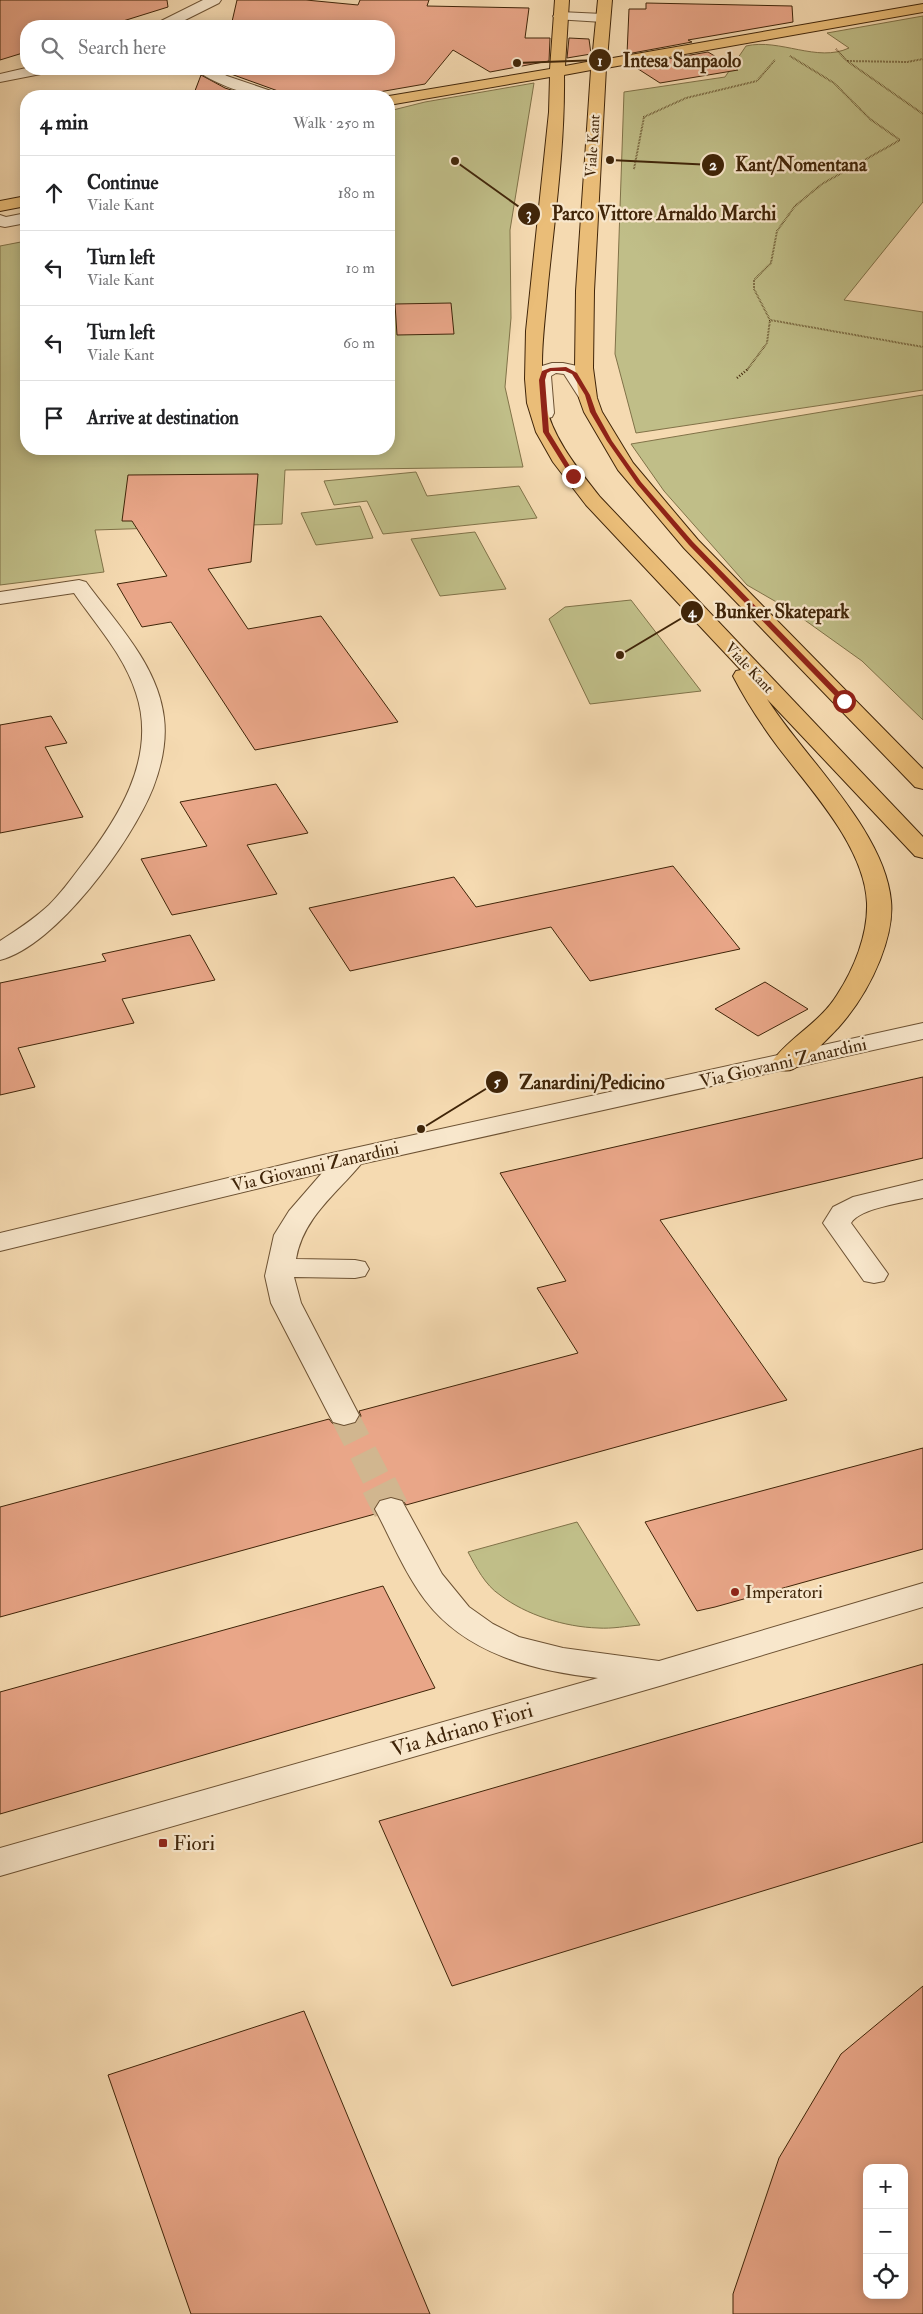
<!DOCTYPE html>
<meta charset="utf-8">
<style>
:root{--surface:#fff;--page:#f6f6f6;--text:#202124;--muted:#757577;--line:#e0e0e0}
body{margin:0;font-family:"IM FELL Double Pica",serif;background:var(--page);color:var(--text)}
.controls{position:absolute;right:15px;bottom:15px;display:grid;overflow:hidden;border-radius:10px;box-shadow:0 2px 12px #0003}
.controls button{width:45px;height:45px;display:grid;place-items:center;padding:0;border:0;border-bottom:1px solid var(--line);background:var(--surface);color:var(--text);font:25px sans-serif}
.stop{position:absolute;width:15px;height:15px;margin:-11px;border:4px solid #8f2418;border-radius:50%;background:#fff}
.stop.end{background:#8f2418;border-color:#fff;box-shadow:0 1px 5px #0008}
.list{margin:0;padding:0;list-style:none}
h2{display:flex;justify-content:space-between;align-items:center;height:65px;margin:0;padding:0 20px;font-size:21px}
h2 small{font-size:16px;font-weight:400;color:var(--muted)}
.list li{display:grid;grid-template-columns:32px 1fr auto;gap:15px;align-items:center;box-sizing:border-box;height:75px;padding:0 20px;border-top:1px solid var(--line)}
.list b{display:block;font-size:19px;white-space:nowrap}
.list p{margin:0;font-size:16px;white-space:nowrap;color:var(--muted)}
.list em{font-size:16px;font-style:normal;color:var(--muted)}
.icon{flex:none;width:28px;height:28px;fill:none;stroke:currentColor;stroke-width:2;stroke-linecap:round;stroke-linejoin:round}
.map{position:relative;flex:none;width:923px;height:2314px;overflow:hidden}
.search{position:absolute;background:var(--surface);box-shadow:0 2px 12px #0003;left:20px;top:20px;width:375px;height:55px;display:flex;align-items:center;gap:12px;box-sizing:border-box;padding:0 18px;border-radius:20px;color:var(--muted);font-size:19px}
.panel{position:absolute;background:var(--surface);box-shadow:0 2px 12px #0003;left:20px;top:90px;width:375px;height:365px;border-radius:20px}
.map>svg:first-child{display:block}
</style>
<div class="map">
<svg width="923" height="2314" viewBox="0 0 923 2314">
<rect width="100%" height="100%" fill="#f5dab1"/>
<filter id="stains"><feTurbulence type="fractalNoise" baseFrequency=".004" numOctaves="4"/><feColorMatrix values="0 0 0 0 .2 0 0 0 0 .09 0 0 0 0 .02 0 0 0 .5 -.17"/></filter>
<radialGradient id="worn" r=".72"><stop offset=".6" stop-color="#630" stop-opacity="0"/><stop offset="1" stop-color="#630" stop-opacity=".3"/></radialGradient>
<path fill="#c0be88" stroke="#807248" d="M923,16V202L844,300L923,312V390L636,433L615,354L624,92L725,77L746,46C780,38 817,63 849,48L827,33Z
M534,83L510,230L511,318L505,387L523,467L285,470L282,524L95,530L104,572L0,585V246L26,241V449H389V111L425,102Z
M923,395V720L862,661L792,611L747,585L664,491L631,444Z
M416,472L427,496L519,486L537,518L383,534L367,501L334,505L324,481Z
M360,506L373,538L316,545L301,513Z
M475,532L506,589L440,596L411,539Z
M631,600L701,691L590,704L549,619L565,607Z
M577,1522L640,1625C627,1626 612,1629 598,1628C565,1627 526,1615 500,1595C485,1585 476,1567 468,1552Z"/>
<path fill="#e9a688" stroke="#402509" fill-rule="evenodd" d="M0,0H167L168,7L107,26H26V52L0,60Z
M237,0H306L358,5L360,0H429L427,6L529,8L525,38H550L549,61L490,72L453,50L425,84L356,96H282L278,91L217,69H389V26H231Z
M646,3L792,6L793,22L688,40L692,42L627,54L629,9H646Z
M569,38L589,39L591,54L567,58Z
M708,52L738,70L660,83L632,65Z
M201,75L225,88L250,96H193Z
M451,303L454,334L397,335L395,304Z
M258,474L251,562L208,569L248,629L321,616L398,722L255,750L171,622L142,627L117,584L167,576L132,521H122L128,475Z
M51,716L67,743L45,747L83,817L0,833V725Z
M276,784L308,833L247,845L277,894L172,915L141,859L207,846L180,802Z
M673,866L740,949L590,981L551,927L350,971L309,908L454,877L476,907Z
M190,935L215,980L122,999L134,1023L18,1048L35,1087L0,1095V983L106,961L102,954Z
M765,982L808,1009L758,1036L715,1009Z
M923,1077V1158L660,1220L787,1400L406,1505L402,1499L391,1496L380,1499L373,1508L375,1514L0,1617V1507L329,1419L333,1424L344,1427L357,1423L361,1416L359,1411L578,1353L537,1288L566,1281L500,1173Z
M923,1448V1549L715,1607L697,1611L645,1522Z
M383,1586L435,1688L0,1814V1692Z
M923,1664V1842L452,1986L379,1821Z
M923,1986V2314H733V2294L779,2158L841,2054ZM867,2168H904V2295H867Z
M304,2011L430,2314H191L108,2075Z"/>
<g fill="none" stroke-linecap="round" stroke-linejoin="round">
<path stroke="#d1b68f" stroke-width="28" stroke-dasharray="28 14" stroke-linecap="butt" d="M344,1415L380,1486"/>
<path stroke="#d1b68f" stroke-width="36" stroke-dasharray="36 18" stroke-linecap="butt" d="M379,1485L391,1509"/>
<g stroke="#6d5233" stroke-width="2">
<path id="minor" d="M203,0H221L219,3L173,26H155L157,23Z
M560,12L603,14L610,18L603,22L555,19L553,16Z
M26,68L53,69L51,72L0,82V74Z
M197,69H214L227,76L277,93L280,96C273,96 266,97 259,96C246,95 203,79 197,69Z
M26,213V223L5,227L0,226V215L6,217Z
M552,363H563L577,366L596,395L594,399L587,401L580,399L564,374L556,373L551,376L554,413L552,417L545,419L538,417L536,413L533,375L542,366Z
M79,580L86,582C116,623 158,665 164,718C167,742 161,767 153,788C132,841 56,946 0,960V941C17,930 34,919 49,905C60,894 69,882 78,870C117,821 158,758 136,693C124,655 96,625 74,593L0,604V592Z
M923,1023V1039L361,1164C336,1194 303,1218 296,1259L355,1260L365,1262L369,1269L365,1276L355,1278L294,1277L301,1303L359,1415L355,1422L344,1425L333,1422L329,1415L271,1303L265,1276L274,1235L289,1211L322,1173L0,1251V1233L323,1155Z
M923,1180V1198C906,1202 860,1208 851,1223L888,1274L884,1281L874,1283L864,1281L823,1223L833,1207L853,1197Z
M391,1498L402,1501L442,1574L469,1607L493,1624L519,1637L563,1648L659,1661L923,1583V1607L663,1685L0,1876V1848L598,1678C534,1671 466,1654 425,1600C404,1572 391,1539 375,1509L380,1501Z"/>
</g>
<g stroke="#402509" stroke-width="2">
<path id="major" d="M555,0H569L565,66L592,61L598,0H612L607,59L923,4V12L606,68L594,291L593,368L597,398L602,412L633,463L698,540L923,769V789L915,787L684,548L618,470L584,412L579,398L575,368L576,291L591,70L564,75C565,145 555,215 548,284C545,322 538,364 545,402C552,438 578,469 600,497L923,837V858L915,856L767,699C804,757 885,831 891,901C893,921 887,942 880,960C870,985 856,1008 838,1028C828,1038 805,1063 793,1069C787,1072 781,1070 775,1069L771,1063C788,1038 820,1023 837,995C854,969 868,935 867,903C865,847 810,789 778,747C761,724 746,701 733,676L736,671L741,670L586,505L553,462L536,432L527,403L525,379L526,331L549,112L550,77L389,105V96L550,69Z
M26,196V206L0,211V201Z"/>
</g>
<path stroke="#402509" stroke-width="2" stroke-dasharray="0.5 1" stroke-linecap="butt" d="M836,49L847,61L923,114
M790,56L834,83L870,119L900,140L822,184L795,206L777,231L771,263L754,280V289L770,320L923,347
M847,61L907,62L923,59
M634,169L644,117L686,98L757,81L775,60
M747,370L767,343L770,320"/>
<path stroke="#402509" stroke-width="2.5" stroke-dasharray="1 2" stroke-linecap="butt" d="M737,378L748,369"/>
<use href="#minor" fill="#f8e7cc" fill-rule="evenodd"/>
<use href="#major" fill="#eabd78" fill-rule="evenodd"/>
</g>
<path fill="#8f2418" d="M566,367L577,373L590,395L596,412L612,441L641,482L693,542L847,700V703H842L689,545L637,484L607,441L590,412L585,395L572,374L565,371H551L547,373L545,380L549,432L576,476L571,477L543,432L539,380L542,371L550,368Z"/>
<g fill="#8f2418" stroke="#f8e7cc" stroke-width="2">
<circle cx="735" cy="1592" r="5"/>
<rect x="158" y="1838" width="10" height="10" rx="2.5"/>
</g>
<g text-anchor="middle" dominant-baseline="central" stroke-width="4.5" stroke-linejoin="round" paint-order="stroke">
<g font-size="15" fill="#402509" stroke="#f8e7cc">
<text transform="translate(593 146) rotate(-86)">Viale Kant</text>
<text transform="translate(749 668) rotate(47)">Viale Kant</text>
</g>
<g font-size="18" fill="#402509" stroke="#f8e7cc">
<text transform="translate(783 1063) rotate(-13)">Via Giovanni Zanardini</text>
<text transform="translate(315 1167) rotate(-13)">Via Giovanni Zanardini</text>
</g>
<g font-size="18" fill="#402509" stroke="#f8e7cc" text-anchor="start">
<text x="745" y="1592">Imperatori</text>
</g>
<g font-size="21" fill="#402509" stroke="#f8e7cc">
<text transform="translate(462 1730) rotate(-16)">Via Adriano Fiori</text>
</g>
<g font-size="21" fill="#402509" stroke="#f8e7cc" text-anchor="start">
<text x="173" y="1843">Fiori</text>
</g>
</g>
<path fill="none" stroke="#402509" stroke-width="2" d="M517 63L600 60M610 160L713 165M455 161L529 214M620 655L692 612M421 1129L497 1082"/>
<g fill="#402509" stroke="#f8e7cc" stroke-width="2">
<circle cx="517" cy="63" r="5"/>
<circle cx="610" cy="160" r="5"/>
<circle cx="455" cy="161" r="5"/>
<circle cx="620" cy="655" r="5"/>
<circle cx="421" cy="1129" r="5"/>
<circle cx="600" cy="60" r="12"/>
<circle cx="713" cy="165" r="12"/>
<circle cx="529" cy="214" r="12"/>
<circle cx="692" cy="612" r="12"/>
<circle cx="497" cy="1082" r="12"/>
</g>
<g font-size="15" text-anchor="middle" font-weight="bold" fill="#fff">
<text x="600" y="66">1</text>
<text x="713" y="170">2</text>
<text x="529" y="219">3</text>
<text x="692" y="617">4</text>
<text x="497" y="1087">5</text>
</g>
<g font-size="19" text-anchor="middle" font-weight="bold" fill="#402509" stroke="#f8e7cc" stroke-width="4.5" stroke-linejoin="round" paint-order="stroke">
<text x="682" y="67">Intesa Sanpaolo</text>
<text x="801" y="171">Kant/Nomentana</text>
<text x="664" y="220">Parco Vittore Arnaldo Marchi</text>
<text x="782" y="618">Bunker Skatepark</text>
<text x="592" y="1089">Zanardini/Pedicino</text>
</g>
<rect width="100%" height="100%" filter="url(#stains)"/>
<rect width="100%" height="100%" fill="url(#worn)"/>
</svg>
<div class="controls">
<button>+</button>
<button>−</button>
<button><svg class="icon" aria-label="locate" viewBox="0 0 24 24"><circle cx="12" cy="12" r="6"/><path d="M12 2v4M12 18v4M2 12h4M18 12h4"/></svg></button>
</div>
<div class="stop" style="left:844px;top:701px"></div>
<div class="stop end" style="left:573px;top:476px"></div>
<div class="search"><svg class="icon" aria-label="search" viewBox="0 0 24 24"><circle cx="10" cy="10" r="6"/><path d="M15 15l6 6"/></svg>Search here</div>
<section class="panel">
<h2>4 min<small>Walk · 250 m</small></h2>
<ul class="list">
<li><svg class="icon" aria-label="ahead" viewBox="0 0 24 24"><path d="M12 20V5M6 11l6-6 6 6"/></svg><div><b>Continue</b><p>Viale Kant</p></div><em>180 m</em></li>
<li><svg class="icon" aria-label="left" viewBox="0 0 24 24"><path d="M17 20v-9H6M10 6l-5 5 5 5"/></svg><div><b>Turn left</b><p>Viale Kant</p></div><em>10 m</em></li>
<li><svg class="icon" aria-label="left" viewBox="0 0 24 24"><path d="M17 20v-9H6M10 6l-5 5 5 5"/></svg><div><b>Turn left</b><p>Viale Kant</p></div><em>60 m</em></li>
<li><svg class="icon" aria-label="arrive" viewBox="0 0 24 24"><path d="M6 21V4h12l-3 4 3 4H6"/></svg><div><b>Arrive at destination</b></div></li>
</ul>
</section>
</div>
